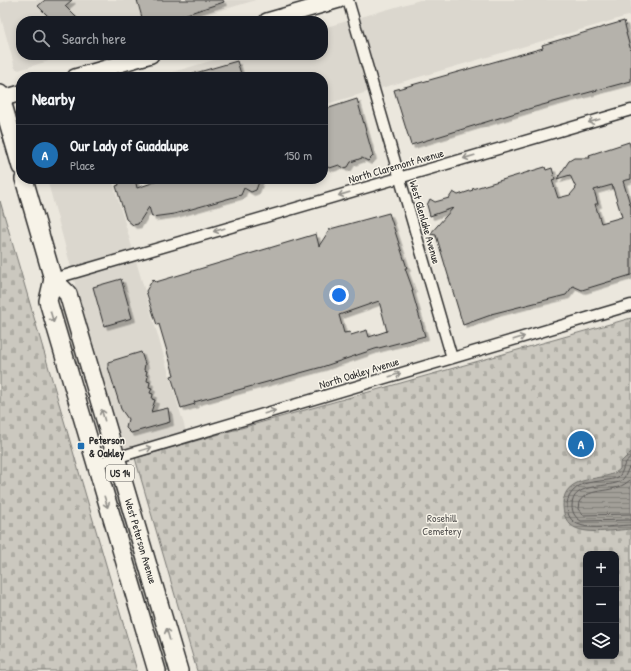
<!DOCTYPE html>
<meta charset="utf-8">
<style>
:root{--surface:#171b24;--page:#242831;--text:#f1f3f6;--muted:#9ea1a6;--line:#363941;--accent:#1f6fb2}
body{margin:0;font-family:"Patrick Hand",sans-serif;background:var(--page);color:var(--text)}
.controls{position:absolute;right:12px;bottom:12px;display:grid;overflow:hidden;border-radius:8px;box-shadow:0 2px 6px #0003}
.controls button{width:36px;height:36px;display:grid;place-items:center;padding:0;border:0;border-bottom:1px solid var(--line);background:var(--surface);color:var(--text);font:20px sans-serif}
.you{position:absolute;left:339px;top:295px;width:14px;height:14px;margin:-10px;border:3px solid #fff;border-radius:50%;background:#1a73e8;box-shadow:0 0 0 6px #1a73e833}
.badge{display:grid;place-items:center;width:26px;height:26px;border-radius:50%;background:var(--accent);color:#fff;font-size:13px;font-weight:700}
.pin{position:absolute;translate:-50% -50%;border:2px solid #fff;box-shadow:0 1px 4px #0006}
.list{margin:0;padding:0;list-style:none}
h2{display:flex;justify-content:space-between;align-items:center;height:52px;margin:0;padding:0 16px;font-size:17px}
h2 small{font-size:13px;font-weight:400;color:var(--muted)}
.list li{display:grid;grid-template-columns:26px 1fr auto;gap:12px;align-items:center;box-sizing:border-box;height:60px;padding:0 16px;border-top:1px solid var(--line)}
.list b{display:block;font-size:15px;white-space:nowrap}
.list p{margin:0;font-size:13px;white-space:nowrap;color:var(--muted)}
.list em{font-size:13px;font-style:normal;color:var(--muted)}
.icon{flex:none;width:22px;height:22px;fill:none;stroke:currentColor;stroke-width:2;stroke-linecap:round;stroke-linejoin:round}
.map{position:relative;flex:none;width:631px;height:671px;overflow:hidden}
.search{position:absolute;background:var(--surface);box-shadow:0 2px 6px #0003;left:16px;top:16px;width:312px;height:44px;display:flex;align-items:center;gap:10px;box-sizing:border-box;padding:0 14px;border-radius:16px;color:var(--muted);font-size:15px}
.panel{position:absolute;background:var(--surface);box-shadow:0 2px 6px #0003;left:16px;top:72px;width:312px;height:112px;border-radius:16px}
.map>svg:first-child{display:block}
</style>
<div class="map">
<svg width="631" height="671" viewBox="0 0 631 671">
<defs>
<pattern id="cemetery-stones" width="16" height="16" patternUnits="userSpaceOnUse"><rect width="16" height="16" fill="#cbc8bf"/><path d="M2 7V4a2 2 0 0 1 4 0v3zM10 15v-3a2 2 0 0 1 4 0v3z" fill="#aeaca4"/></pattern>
<pattern id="water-rules" width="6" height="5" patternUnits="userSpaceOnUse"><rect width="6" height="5" fill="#a29f98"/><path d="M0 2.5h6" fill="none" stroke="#84827c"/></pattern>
<filter id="shadow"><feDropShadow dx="3.5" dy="3.5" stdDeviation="0" flood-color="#0004"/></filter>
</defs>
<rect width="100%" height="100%" fill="#ebe7dd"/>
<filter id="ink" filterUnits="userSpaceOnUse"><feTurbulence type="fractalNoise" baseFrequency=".025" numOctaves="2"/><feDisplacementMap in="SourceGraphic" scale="8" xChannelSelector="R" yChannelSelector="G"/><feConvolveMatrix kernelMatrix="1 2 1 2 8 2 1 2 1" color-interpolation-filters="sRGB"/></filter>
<g filter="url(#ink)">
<path fill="#dbd7ce" d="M10,0H256L185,21H21V55H68L19,70L15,68L0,14V3Z
M420,0H631V15L323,105V77H156L231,55H323V28Z
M47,179H112L189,442L124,461L87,338L72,271Z"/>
<path fill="#cbc8bf" stroke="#7b7a75" d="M65,310L82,368L77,369L59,312Z
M116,485L170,671H164L110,486Z"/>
<path fill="url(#cemetery-stones)" stroke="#7b7a75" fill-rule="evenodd" d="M0,201L5,218L137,671H0Z
M631,318V671H197L135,458ZM586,554H616V656H586Z"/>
<path fill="url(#water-rules)" stroke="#72716c" d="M631,452V529C615,530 583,536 571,525C565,520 563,512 563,505C564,471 606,484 620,469V463Z"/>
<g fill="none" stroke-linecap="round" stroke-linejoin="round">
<path stroke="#5b5957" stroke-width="1" d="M631,458C629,459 626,462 625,464C622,469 623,473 618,477C610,482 589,480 579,486C572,491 567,497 567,506C567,537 611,525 631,525
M631,465C626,470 627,478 619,482C604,488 572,483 572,506C572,513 576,518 581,521L631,520
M631,479C615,496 590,485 579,502L578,509L583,515L631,514"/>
</g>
<path fill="#b5b2ab" stroke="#2b2b2b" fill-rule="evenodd" filter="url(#shadow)" d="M45,0H72L65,6L80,21H53L38,6Z
M137,0H223L224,2L165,21H143Z
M624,21L627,33H626L631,51V81L535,107L411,145L394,90L543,48L542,45Z
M237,61L242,77H193L192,74Z
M357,99L373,156L368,161L362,158L351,162L348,167L344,168L339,165L330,168L323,165V110Z
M629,142L631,149V179L623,181L631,207V275L582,290L573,286L566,295L491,314V315L463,325L436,235L430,234L453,208L430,216L427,205L430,199L435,202L449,198L453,192L458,195L473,190L472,189L545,167L546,170L552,168L555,179L552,180L558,198L570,195L576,188L570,175L557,179L569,161L574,158H590L589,155ZM612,185L622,217L601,223L595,204H598L594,190Z
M117,179H135L137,188L155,182L154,179H260L256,190L251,192L244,188L241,195L174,214L152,217L149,207L138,224L133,225L126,219L116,186L119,185Z
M389,213L407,268H405L413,290L412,291L425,336L375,349L322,367L194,402L195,404L181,408L171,376L174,375L159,324L157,325L146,291L153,279L156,282L316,234L319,246L330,229ZM379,301L387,331L369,337L367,330L351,335L350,332L344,333L339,315Z
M121,279L132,318L104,326L93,287Z
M141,352L145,364L144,370L147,371L146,375L148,376L147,381L150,382L149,387L152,388L150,393L153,394L152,399L155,400L151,412L168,408L170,422L131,433L126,428L128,419L121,409L108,367V362Z"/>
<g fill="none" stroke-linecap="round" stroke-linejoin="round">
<g stroke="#2b2b2b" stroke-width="13">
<path id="minor" d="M348,0L452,358
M53,279L631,110
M95,464L631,305"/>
</g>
<g stroke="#2b2b2b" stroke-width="18">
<path id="secondary" d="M267,21L339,0
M75,77L151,55
M0,99L21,93"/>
</g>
<g stroke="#2b2b2b" stroke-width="20">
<g id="primary">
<path d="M0,94L21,167"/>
<path id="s1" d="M24,179L53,279L68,294L179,671"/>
<path d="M53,279L48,301L157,671"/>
</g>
</g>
<use href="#minor" stroke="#f7f3e8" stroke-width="10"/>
<use href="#secondary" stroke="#f7f3e8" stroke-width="15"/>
<use href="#primary" stroke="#f7f3e8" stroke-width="17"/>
</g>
<defs><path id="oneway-shaft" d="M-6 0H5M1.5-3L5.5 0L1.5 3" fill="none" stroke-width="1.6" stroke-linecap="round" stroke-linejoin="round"/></defs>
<g stroke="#918f8a">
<use href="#oneway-shaft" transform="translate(594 121) rotate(164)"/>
<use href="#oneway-shaft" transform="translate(469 157) rotate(164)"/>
<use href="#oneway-shaft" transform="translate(344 194) rotate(164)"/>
<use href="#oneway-shaft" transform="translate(219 230) rotate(164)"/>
<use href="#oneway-shaft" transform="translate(52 317) rotate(74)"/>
<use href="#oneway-shaft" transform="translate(519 338) rotate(-17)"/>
<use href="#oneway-shaft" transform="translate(395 375) rotate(-17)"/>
<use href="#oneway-shaft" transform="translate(270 412) rotate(-17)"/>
<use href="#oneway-shaft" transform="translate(103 415) rotate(-106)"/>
<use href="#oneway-shaft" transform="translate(146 449) rotate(-17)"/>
<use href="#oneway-shaft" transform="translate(106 502) rotate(73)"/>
<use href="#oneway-shaft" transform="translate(168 634) rotate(-106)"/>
</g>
</g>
<rect fill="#1f6fb2" stroke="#f7f3e8" stroke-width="1.5" x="77" y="442" width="8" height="8" rx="2"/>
<g text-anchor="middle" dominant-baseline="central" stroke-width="3" stroke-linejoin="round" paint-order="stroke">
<rect fill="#f7f3e8" stroke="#686764" stroke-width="1" x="106" y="465" width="28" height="16" rx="3"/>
<g font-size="10" font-weight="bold" fill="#2b2b2b">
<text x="120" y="473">US 14</text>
</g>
<g font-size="11" fill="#2b2b2b" stroke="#f7f3e8">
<text transform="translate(396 166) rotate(-16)">North Claremont Avenue</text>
<text transform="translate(425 222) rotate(74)">West Glenlake Avenue</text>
<text transform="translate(359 373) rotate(-17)">North Oakley Avenue</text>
<text stroke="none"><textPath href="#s1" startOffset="383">West Peterson Avenue</textPath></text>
</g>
<g font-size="11" font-weight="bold" fill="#2b2b2b" stroke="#f7f3e8" text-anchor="start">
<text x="89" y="440">Peterson<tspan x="89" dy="13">&amp; Oakley</tspan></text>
</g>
<g font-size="11" fill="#535250" stroke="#f7f3e8">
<text x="442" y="518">Rosehill<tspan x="442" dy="13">Cemetery</tspan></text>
</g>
</g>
</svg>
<div class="controls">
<button>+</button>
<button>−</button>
<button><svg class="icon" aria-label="layers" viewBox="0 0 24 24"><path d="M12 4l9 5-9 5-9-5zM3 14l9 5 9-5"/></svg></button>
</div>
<div class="you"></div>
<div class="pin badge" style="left:581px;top:444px">A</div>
<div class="search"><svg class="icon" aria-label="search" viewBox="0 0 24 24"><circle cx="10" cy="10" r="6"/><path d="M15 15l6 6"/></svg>Search here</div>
<section class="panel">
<h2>Nearby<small></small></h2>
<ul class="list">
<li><span class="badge">A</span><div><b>Our Lady of Guadalupe</b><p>Place</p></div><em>150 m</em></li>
</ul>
</section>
</div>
